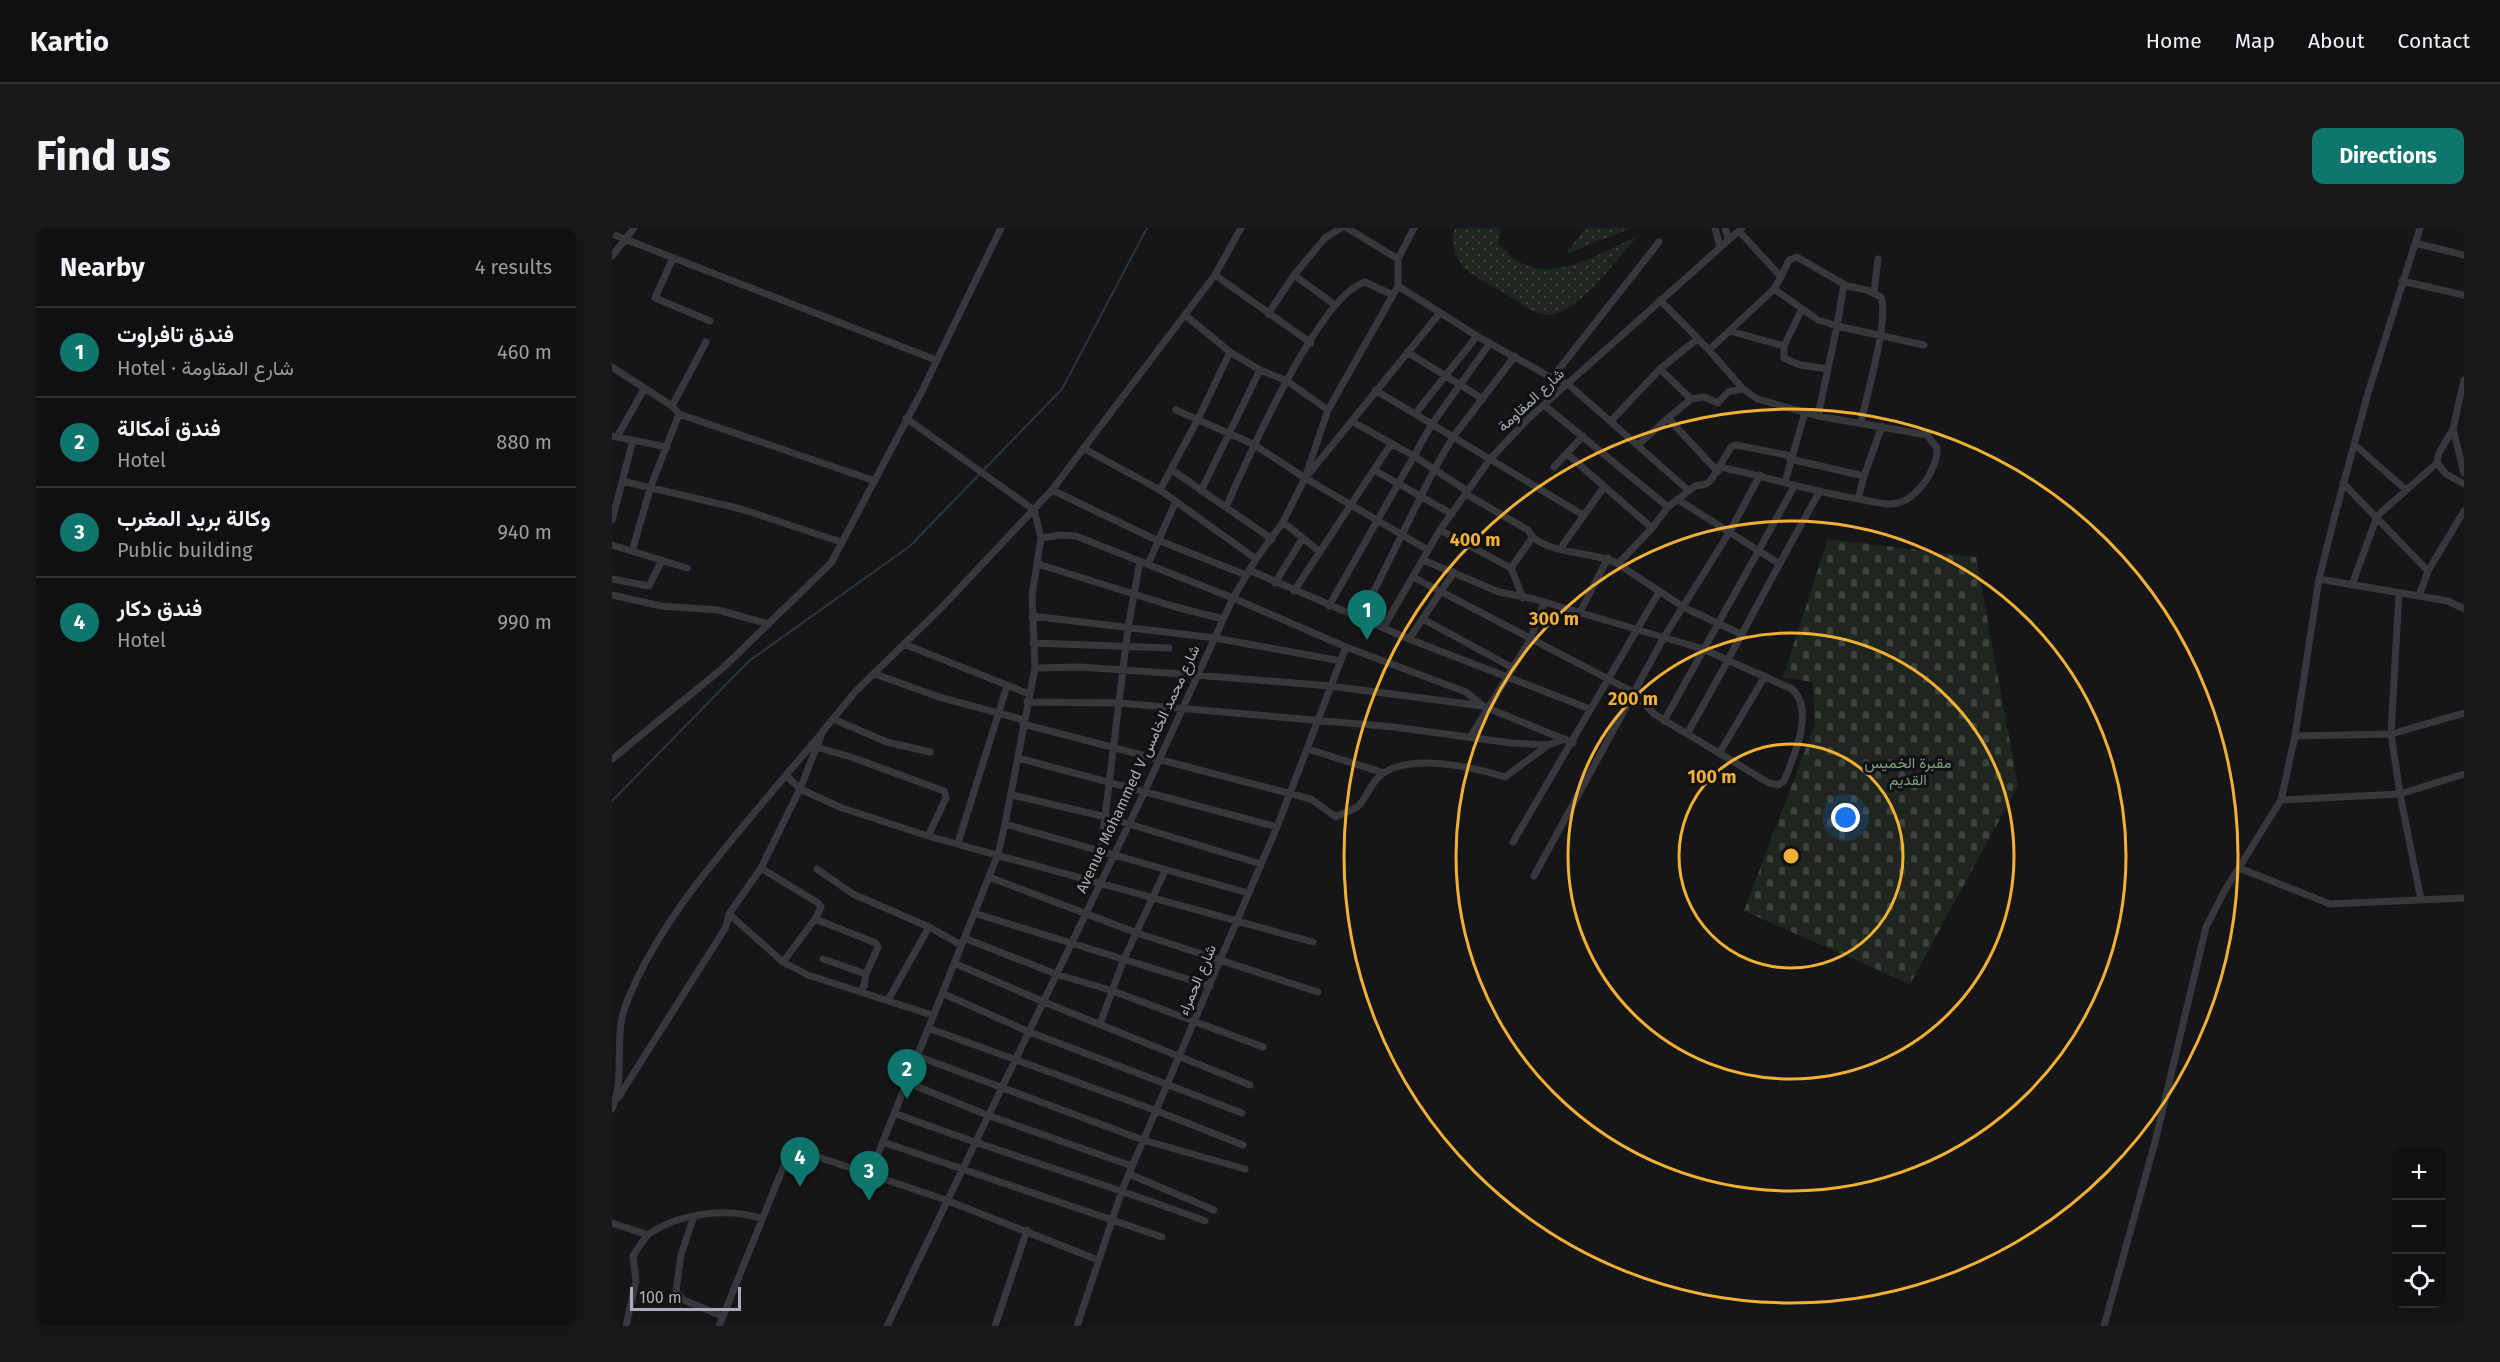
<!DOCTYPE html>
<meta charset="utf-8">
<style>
:root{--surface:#101012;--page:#19191b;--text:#f1f3f6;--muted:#9c9d9f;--line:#303032;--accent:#0f766e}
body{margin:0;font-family:"Fira Sans",Vazirmatn,sans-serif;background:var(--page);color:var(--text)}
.controls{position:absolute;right:18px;bottom:18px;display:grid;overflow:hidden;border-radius:12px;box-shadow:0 3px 15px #0003}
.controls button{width:54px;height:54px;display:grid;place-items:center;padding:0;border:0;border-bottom:2px solid var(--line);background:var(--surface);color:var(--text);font:30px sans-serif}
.scale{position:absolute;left:18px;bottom:15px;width:111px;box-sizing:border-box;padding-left:6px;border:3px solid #a8adb8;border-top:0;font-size:16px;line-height:21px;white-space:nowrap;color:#a8adb8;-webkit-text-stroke:4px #111113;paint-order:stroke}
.you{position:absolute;left:1234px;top:590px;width:21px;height:21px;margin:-15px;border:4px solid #fff;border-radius:50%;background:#1a73e8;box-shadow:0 0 0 9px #1a73e833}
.badge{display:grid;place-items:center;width:39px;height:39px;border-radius:50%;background:var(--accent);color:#fff;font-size:20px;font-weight:700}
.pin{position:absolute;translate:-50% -50px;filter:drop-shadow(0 2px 3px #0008)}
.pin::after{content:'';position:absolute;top:32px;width:21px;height:18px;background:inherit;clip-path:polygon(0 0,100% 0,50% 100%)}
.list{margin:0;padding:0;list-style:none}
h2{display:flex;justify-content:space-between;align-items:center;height:78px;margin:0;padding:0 24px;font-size:26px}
h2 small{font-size:20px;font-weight:400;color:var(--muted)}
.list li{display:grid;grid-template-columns:39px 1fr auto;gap:18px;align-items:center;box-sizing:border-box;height:90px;padding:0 24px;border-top:2px solid var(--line)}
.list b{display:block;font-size:22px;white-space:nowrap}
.list p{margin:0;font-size:20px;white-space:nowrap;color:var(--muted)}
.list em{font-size:20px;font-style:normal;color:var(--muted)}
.icon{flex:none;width:33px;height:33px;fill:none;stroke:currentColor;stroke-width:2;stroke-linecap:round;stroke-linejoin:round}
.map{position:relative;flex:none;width:1852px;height:1098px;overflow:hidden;border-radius:12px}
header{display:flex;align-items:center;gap:36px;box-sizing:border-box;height:84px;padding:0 30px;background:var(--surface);border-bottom:2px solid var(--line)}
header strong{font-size:28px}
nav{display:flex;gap:33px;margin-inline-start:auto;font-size:21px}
.intro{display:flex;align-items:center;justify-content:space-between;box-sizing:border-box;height:144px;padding:0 36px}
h1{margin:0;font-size:42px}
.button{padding:15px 27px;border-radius:12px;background:var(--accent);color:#fff;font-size:21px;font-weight:700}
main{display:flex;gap:36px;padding:0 36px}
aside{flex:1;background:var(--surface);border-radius:12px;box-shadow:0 3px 15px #0003}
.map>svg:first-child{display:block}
</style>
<header>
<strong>Kartio</strong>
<nav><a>Home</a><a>Map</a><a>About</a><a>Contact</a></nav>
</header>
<div class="intro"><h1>Find us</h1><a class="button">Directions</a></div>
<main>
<aside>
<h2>Nearby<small>4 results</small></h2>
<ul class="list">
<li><span class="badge">1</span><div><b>فندق تافراوت</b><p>Hotel · شارع المقاومة</p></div><em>460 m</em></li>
<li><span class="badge">2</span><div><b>فندق أمكالة</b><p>Hotel</p></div><em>880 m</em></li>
<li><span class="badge">3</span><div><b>وكالة بريد المغرب</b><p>Public building</p></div><em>940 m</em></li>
<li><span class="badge">4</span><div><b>فندق دكار</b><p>Hotel</p></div><em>990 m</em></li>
</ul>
</aside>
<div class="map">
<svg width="1852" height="1098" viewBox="0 0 1852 1098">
<defs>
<pattern id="grass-dots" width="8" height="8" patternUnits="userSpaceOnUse" patternTransform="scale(1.5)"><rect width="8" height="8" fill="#1e261f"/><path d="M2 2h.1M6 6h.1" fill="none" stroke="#3c433d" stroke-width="1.8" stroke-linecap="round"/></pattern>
<pattern id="cemetery-stones" width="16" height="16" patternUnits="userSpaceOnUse" patternTransform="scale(1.5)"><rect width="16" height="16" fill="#1e261f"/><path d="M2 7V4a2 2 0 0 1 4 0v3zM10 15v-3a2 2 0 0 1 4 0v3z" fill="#3c433d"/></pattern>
</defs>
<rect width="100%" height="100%" fill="#161618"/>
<path fill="url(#grass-dots)" d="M843,0H889L886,15C891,20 897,27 903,31C940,58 990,23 1026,8C1006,29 971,79 942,86C922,90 913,77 897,68C871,52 831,39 843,0Z
M974,0H1019L957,25L955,24Z"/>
<path fill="url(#cemetery-stones)" d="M1216,311L1364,329L1406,558L1298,756L1132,683L1203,496L1200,454L1171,449Z"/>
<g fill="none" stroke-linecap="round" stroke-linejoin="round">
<path stroke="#2c353c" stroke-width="2" d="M0,573L137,433L298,318L450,161L535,0"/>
<path stroke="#37383d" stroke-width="7" d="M735,0L786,31
M1103,0L1108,19
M1113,0L1117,12
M0,6L324,132
M1803,15L1852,27
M0,28L22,0
M61,30L43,70L98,93
M603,47L699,115
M1169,49L1177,32L1185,29L1235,58L1255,62L1269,69C1277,94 1255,165 1249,194
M1790,53L1852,67
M786,58L865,108L940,150L956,156L1076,262
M1162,61L1206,92L1225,98L1232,56
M1262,64L1266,31
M1048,72L1097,122L1131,161L1145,171L1206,188L1315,207L1325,220C1326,242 1303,275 1279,276C1269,276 1258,273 1247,271C1200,264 1154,248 1107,239
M723,77L682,47L713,10L729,0
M1190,81L1172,118V130L1188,137L1216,141
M656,86L682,47
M573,87L618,124L648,142L675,153L716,182
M1118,103L1172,118
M1097,122L1162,61L1169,49L1127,3
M795,124L871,171
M0,139L60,178L67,186L263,253
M1048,141L1079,171L1056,190
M940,150L1047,14
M1852,152L1841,201L1827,225L1825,235L1834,246L1852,256
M763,162L971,287
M1079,171L1092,169L1106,175L1116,164L1131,161
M932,177L1056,279
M60,178L94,114
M564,182L641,216L693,250L816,322
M803,186L865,108
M1206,188L1225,98L1312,117
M999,193L1048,141L1085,111
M741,194L802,228L855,263
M1841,201L1852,245
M0,208L55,219
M5,209L32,161
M1027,216L1056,190L1106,244
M1742,216L1794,262
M471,220L548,262L644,331
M955,226L1040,300
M1178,231L1252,248L1246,271
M942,239L971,208
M560,242L660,311
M762,242L840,286
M695,248L827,86
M1252,248L1270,198
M10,253L129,281L229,314
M1173,254L1193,184
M1731,255L1816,343
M440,262L538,309L634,347
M548,262L586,191L618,124
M589,263L648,142
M854,266L916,302C929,328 982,322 1006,336L1040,300L1056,279L1083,258L1094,256L1099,252L1119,219L1124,217L1179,228
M1065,271L1166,335
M614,279C634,234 707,67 753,54L781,67
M0,292L21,212
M671,294L708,324
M828,302L899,340
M429,310L448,307L464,308L621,370L734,419L854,464L871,478L961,515
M0,317L75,340
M948,321L992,259
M20,323L39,258L67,186
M426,336L560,378L611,391
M536,336L564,273
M1006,336L1073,380L1131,407
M637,342L797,411L978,481
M801,349L1021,464L1042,486L1157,555L1166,557L1172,553C1182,529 1203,481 1180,461L1091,421L922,371L887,364L811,332
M0,351L37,358L50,332
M1707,351L1836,373L1852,381
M663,355L690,311
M1740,357L1765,288L1825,235
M682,363L779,216
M1787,365L1779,506L1788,566L1809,672
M0,367L49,378L106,382L157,396
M1807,368L1816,343L1852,283
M911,370L899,340L920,310
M717,378L820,196L878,115
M967,386L996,330
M420,388L603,410L729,433
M748,391L822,242L841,209L903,128
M811,391L901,440
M771,400L828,302L878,231L916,191L1130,0
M797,411L842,344
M421,415L557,420
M292,416L417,466
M423,440L468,439L584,447L718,458L871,478
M263,446L327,469L412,492
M415,474L508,475L782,499L899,515L936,517L953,511
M221,491L275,514L318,524
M1052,493L1183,257
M411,496L699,571L724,589C731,585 739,583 745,579C754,573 758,554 770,546C800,525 860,539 893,549L936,517
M1075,506C1121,426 1162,343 1208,263
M859,508L918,412L932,375
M1683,508L1779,506L1852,485
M207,520L239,529L332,563L334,570L316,608
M696,521L772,545
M1108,524L1153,448
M406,530L665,599
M0,531L112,439L219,335L309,165L389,0
M174,547L209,506
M400,567L494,589L649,636
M1669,572L1788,566L1852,546
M393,596L636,665
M901,614L1047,364
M346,615L395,458
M489,622L516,400L528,333
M149,640L206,675L209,679L203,691L264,715L266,719L254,746
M1627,640L1718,676L1852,670
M205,641L241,666L317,699L349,717
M922,648L1052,409L1117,305L1148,247
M377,649L525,705L706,764
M362,685L598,758
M117,686L171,734L196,747L320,787
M352,710L444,746L501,763L651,819
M211,731L254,746L252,758L248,764
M171,734L203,691
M342,735L432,774L638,857
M330,765L415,803L630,885
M276,772L317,699
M488,796L512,731L553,643
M316,800L545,883L631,917
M305,828L531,912L633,941
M294,854L375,887L520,938
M6,870L114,699L117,686L149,640L188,561L230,580L316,608L701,714
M0,881C14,848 1,809 14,776C48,690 115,618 174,547L188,561L211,503L243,464L331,378L440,262L603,47L629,0
M282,885C385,924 490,954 593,993
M271,914L550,1009
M258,946L386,626L393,596L423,440L420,367L429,310L422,282L294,190
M517,946L602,982
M82,988L69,1027L64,1064L72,1072L110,1088
M0,995L36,1007
M14,1098L24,1053L21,1028C25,1022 31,1011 37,1006C67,985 116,979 150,991
M107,1098L179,920L334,972L486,1032
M275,1098L532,565L621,370L644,331L671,294L693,250L716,182L786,58V31L802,0
M383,1098L415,1002
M465,1098L510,962L665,599L734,419
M1492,1098L1543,914L1594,699L1613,662L1669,572L1683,508L1707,351L1722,291L1756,165L1808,0"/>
</g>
<g fill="none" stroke="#f2b134" stroke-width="3">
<circle cx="1179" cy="628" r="112"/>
<circle cx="1179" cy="628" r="223"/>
<circle cx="1179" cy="628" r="335"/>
<circle cx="1179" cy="628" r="447"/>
</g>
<g text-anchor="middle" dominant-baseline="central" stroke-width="6" stroke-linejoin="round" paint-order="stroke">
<g font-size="15" fill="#a8adb8" stroke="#111113">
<text transform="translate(919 172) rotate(-43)">شارع المقاومة</text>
<text transform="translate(526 541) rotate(-65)">Avenue Mohammed V شارع محمد الخامس</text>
<text transform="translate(585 752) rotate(-67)">شارع الحمراء</text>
</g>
<g font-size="15" fill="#7fa381" stroke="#111113">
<text x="1296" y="535">مقبرة الخميس<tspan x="1296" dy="17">القديم</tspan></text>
</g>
</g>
<circle cx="1179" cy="628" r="9" fill="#f2b134" stroke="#111113" stroke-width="3"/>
<g font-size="18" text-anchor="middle" font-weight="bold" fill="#f2b134" stroke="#111113" stroke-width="6" stroke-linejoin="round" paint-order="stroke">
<text x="863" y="318">400 m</text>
<text x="942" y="397">300 m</text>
<text x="1021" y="477">200 m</text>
<text x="1100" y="555">100 m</text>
</g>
</svg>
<div class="controls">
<button>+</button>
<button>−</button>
<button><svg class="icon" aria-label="locate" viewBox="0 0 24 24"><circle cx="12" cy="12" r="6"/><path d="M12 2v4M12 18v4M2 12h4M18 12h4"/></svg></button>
</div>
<div class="scale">100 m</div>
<div class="you"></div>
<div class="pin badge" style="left:755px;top:412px">1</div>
<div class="pin badge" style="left:295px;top:871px">2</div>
<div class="pin badge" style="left:257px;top:973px">3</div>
<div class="pin badge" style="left:188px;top:959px">4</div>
</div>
</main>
